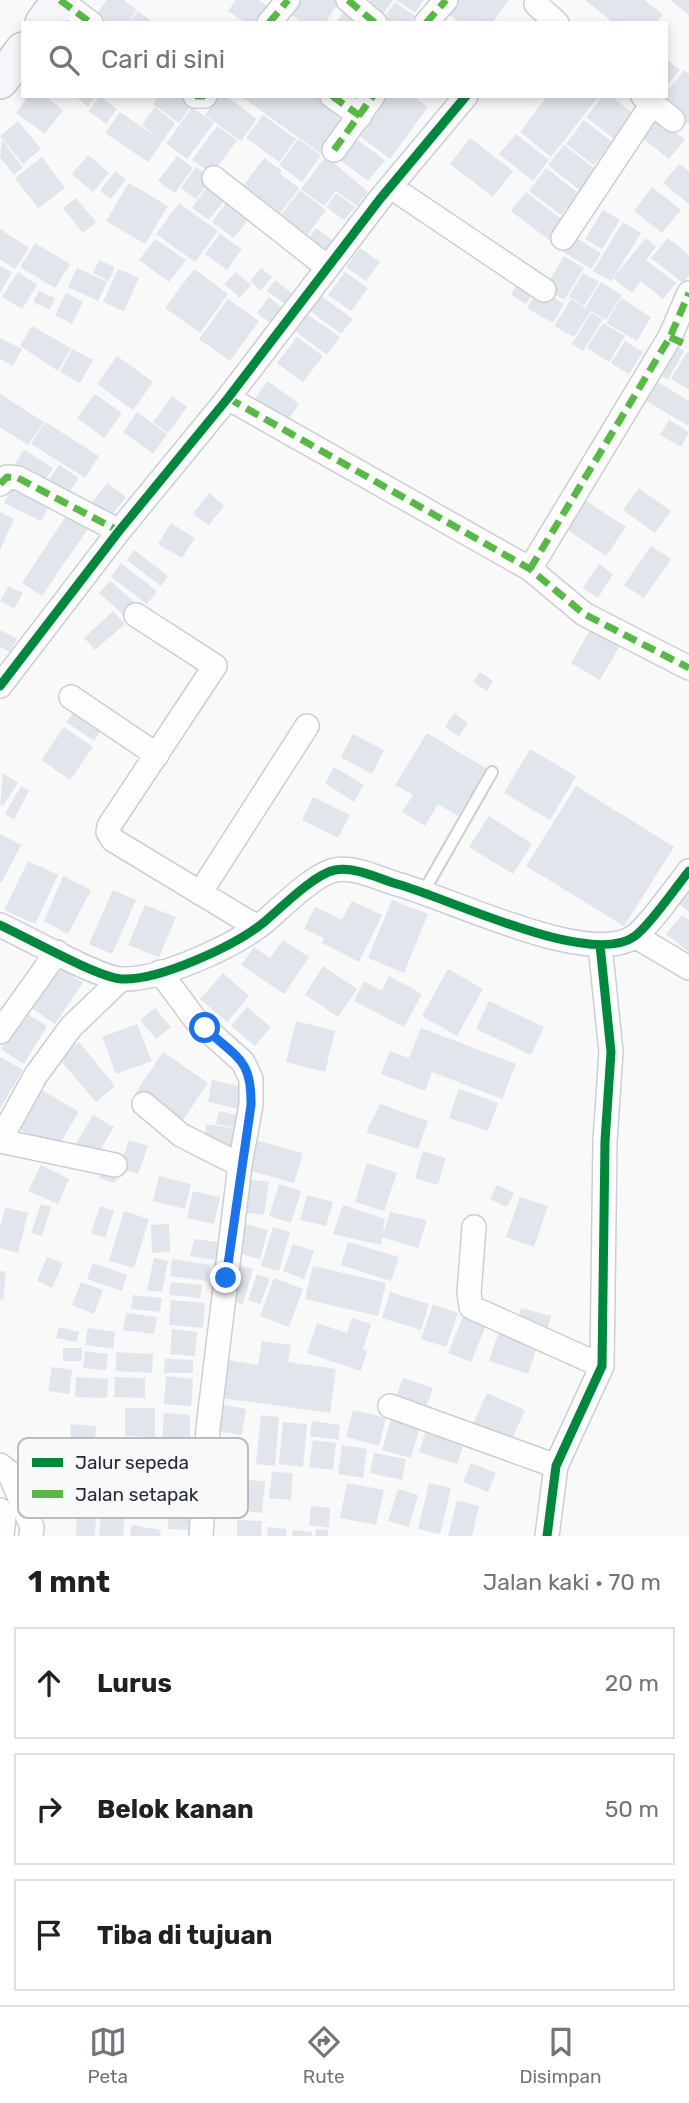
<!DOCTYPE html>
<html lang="id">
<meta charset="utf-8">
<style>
:root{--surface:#fff;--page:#f6f6f6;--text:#202124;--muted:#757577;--line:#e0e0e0;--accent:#6f747c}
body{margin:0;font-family:Rubik,sans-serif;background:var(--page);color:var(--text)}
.stop{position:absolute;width:21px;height:21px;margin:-16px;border:5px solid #1a73e8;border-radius:50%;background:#fff}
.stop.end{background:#1a73e8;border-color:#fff;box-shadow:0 2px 7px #0008}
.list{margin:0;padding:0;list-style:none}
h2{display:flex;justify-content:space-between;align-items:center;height:91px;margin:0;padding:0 28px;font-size:30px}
h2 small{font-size:23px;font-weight:400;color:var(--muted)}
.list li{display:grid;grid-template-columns:46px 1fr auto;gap:21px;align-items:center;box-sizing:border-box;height:112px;margin:0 14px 14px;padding:0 14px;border:2px solid var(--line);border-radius:0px}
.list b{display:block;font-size:26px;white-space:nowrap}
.list em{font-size:23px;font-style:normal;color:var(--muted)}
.icon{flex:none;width:38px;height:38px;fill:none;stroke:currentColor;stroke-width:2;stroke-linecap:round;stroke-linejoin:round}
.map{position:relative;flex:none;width:689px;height:1536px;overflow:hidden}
.search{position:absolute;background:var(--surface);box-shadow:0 4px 10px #0003;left:21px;right:21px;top:21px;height:77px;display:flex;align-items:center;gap:18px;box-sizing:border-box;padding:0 24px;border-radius:0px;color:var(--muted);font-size:26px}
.sheet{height:469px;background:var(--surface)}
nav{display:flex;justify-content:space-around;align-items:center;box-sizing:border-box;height:98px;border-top:2px solid var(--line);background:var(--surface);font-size:19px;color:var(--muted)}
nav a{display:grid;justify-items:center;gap:4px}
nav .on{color:var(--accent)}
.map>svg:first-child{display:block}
</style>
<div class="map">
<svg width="689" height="1536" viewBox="0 0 689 1536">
<rect width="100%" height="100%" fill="#f9f9f9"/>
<path fill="#e1e5ec" d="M107,0H124L137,10L128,23H97L92,19Z
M236,0H259L270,8L259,23H246L228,11Z
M300,0H338L340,1L325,23H303L290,14Z
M371,0H393L380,19L365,9Z
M396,0H424L415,13Z
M457,0H509L492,23H460L447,13Z
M585,0H644L663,14L656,23H614Z
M670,0H689V15Z
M395,2L415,16L410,23L381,21Z
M347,8L365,23H335Z
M138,11L154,23H129Z
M666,59L680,70L666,87Z
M684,70L689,74V125L659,102Z
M28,96H45L63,110L45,134L16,113Z
M75,96H96L88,107Z
M100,96L117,109L106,124L88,111Z
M158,96H186L194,102L179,123L153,104Z
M219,96H226L257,119L241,141L205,115Z
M241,96H319L348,117L321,154Z
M382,96H413L428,107L390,159L354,132Z
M547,96H599L551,157L520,132Z
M603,96H611L635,115L615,140L586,117Z
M155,107L175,123L148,162L105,133L120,112L158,138L142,125Z
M192,107L214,123L187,159L166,144Z
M263,115L296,139L279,162L246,138Z
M657,117L685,140L669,159L641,137Z
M584,120L612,142L594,165L566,144Z
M18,121L41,149L23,164L0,136Z
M217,126L237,140L212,174L192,160Z
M516,134L549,160L533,181L499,154Z
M352,136L385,160L368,181L336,157Z
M470,138L513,171L493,197L450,164Z
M298,139L321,155L302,182L279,165Z
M2,140L23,168L14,175L0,157Z
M564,145L598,171L582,192L548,165Z
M88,155L109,173L93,192L72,174Z
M177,156L193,168L175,193L158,181Z
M326,156L368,192L357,206L336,191L324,206L301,189Z
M42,157L65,188L38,208L15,178Z
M264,158L282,171L273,183L280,174L299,188L273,223L237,194Z
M679,164L689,171V204L663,183Z
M196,167L212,178L196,199L181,188Z
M546,168L578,193L561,215L529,191Z
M115,171L126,179L111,199L100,191Z
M129,183L168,206L145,244L106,221Z
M209,184L227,197L209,220L192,208Z
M652,187L681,210L662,233L634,211Z
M300,190L326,210L301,244L274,224Z
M526,192L564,221L549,240L511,211Z
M336,193L355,207L344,220L326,207Z
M76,198L96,222L83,233L63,208Z
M229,199L251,215L234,238L212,222Z
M179,203L218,231L195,262L156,234Z
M603,210L620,220L602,249L585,239Z
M623,222L641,233L611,281L593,271Z
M316,228L339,245L325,265L302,247Z
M0,229L29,248L15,269L0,259Z
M220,234L242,249L227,270L205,254Z
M572,235L601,253L591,269L562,251Z
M646,238L656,247L646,260L676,283L663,299L641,281L632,293L613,278Z
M668,238L689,255V276L683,283L651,258Z
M155,239L186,260L169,282L139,260Z
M35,243L70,264L55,288L20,267Z
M360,248L380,262L366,281L346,267Z
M564,256L584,268L564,300L545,288Z
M99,260L115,267L109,281L93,273Z
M0,266L12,272L0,293Z
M77,268L107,282L98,301L68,287Z
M261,268L272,277L261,291L250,281Z
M118,269L139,278L124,311L103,302Z
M194,269L228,294L200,333L165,308Z
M18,272L37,285L22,309L2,297Z
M236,272L251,285L240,298L224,284Z
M345,272L368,288L351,311L328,295Z
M583,273L599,282L584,306L569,296Z
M520,279L536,288L526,304L511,295Z
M275,280L293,294L285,304L267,291Z
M601,282L622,295L606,320L591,311L574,337L554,326L571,299L585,308Z
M539,288L564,304L553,323L527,308Z
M39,291L55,298L50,310L33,302Z
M66,293L83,302L72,324L55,315Z
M321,296L353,319L341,334L310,311Z
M269,297L285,310L273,325L257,313Z
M621,298L651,317L637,341L606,323Z
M228,299L259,321L230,361L199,339Z
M591,313L603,319L583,351L572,344Z
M307,314L340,337L327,355L295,331Z
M603,323L625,336L609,362L587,348Z
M32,326L71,348L58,371L20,346Z
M297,337L323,356L303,382L277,363Z
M0,338L22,349L13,366L0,359Z
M625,341L643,352L629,374L611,363Z
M669,342L684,351L668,380L652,371Z
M72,349L93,360L80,383L60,372Z
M687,352L689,353V390L671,379Z
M117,356L153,382L133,410L97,384Z
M268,381L299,404L285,424L253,401Z
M657,382L689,401V426L646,401Z
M0,394L44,422L28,445L0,427Z
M95,394L122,413L104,438L77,418Z
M172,396L187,407L168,433L153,422Z
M137,412L167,434L153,454L123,432Z
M669,420L689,432L681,447L660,435Z
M45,422L99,456L85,478L31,444Z
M24,450L53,468L41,487L12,468Z
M59,465L79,478L67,496L47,483Z
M15,481L52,500L41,521L4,503Z
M107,483L126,497L108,520L89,506Z
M639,488L671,511L655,533L623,510Z
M209,493L224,506L209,525L193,514Z
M585,500L626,527L606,556L566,529Z
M0,512L14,519L0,550Z
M68,513L89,527L42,596L22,583Z
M171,523L195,538L182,558L158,544Z
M651,546L671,559L644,598L624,585Z
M134,550L168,576L161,586L127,560Z
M121,563L157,591L147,604L111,577Z
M599,564L613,574L598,598L583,588Z
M110,581L139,606L128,619L99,593Z
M9,586L23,593L14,609L0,601Z
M113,611L125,624L95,650L84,638Z
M591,628L621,644L600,680L571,663Z
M0,630L17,639L10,652L0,647Z
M480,672L493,681L487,691L473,682Z
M81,702L108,721L94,741L66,722Z
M454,713L468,723L459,736L445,727Z
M64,727L93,747L70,780L41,760Z
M427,733L487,769L458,816L438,804L425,826L402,812L413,795L395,785Z
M353,734L384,750L372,774L341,757Z
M530,749L576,776L550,820L504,793Z
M334,767L364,785L354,802L325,783Z
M3,773L18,783L3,806L0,804Z
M21,786L29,791L14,819L5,814Z
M576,786L674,847L624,926L526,866Z
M313,797L350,815L338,838L302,820Z
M489,816L532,844L513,874L469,847Z
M0,834L21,845L2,882H0Z
M28,861L58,875L35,924L4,910Z
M63,876L91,890L68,934L44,921Z
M113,890L136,900L112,954L89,944Z
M689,891V912L679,904Z
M392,900L428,914L404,973L368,958Z
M352,901L382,915L359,962L322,943L324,938L304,929L315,907L342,920Z
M145,905L176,917L159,957L128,945Z
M682,915L689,920V952L666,934Z
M283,940L309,957L284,994L241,965L254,947L270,958Z
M57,966L83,983L55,1024L30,1007Z
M323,966L357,989L338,1017L305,995Z
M448,969L483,989L457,1036L422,1016Z
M223,973L249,996L227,1022L200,999Z
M389,976L422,994L404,1027L354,1001L364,981L382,991Z
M489,1001L544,1027L531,1055L476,1029Z
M247,1007L271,1027L255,1046L231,1026Z
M155,1008L171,1027L156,1039L140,1020Z
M24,1012L47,1026L24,1064L1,1049Z
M296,1021L335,1031L325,1072L286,1062Z
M137,1024L152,1061L116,1074L102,1037Z
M421,1028L516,1064L502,1099L432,1072L425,1091L381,1074L390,1051L409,1058Z
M79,1042L115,1086L96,1102L59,1059Z
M163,1052L208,1083L181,1123L136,1092Z
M0,1057L23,1070L0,1109Z
M212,1080L243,1087L238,1109L208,1102Z
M459,1089L498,1103L488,1131L449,1118Z
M42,1090L79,1112L55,1151L19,1129Z
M380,1104L428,1121L418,1149L366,1132Z
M219,1111L237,1115L235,1128L216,1124Z
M93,1115L114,1127L95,1159L74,1147Z
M206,1124L237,1129L232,1152L204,1145Z
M252,1139L303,1153L294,1183L244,1169Z
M129,1140L148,1146L138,1174L119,1168Z
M423,1151L446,1158L438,1185L415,1178Z
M367,1163L397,1173L384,1211L355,1202Z
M41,1165L69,1179L58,1204L28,1191Z
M102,1168L118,1173L115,1183L99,1178Z
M159,1176L191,1184L185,1209L153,1201Z
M247,1179L269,1182L264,1215L243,1212Z
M279,1184L301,1191L291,1223L269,1216Z
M497,1185L514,1193L507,1207L490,1199Z
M193,1191L220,1197L214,1224L187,1218Z
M307,1195L333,1202L326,1226L300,1220Z
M520,1197L548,1206L534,1247L506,1237Z
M41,1204L51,1207L42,1236L31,1233Z
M343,1205L385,1219L381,1245L333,1234Z
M100,1206L114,1211L105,1238L91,1233Z
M5,1207L28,1213L18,1253L0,1248V1228Z
M124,1211L149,1219L134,1268L109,1261Z
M390,1212L427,1220L418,1248L382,1237Z
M169,1224L170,1252L152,1253L151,1225Z
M245,1224L268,1230L260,1259L237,1253Z
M273,1227L290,1232L279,1271L261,1266Z
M194,1239L218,1242L215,1260L190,1256Z
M348,1242L399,1257L391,1281L341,1265Z
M293,1244L314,1251L304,1279L283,1271Z
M47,1257L63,1263L52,1288L37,1281Z
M154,1258L168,1261L162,1292L147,1290Z
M172,1259L210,1265L207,1281L170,1276Z
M93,1263L127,1275L122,1291L87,1279Z
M236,1264L253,1269L243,1304L227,1300Z
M313,1266L386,1283L378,1316L305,1299Z
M0,1271L6,1272L3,1300L0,1299Z
M257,1274L270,1279L260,1304L248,1300Z
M274,1278L303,1289L289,1327L260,1316Z
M81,1282L103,1290L94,1314L72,1305Z
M171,1282L202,1285L200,1298L169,1295Z
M390,1292L429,1304L421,1330L382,1318Z
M133,1295L162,1298L160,1312L131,1309Z
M171,1300L205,1303L203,1328L169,1325Z
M433,1304L458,1313L446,1347L421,1339Z
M521,1308L551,1316L547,1331L517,1323Z
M126,1313L157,1317L154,1334L123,1330Z
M464,1314L487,1323L471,1362L448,1353Z
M352,1318L371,1324L363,1349L367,1351L361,1371L307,1353L317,1323L347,1333Z
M59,1327L79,1332L76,1342L56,1338Z
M88,1328L115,1332L113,1349L85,1345Z
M172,1329L197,1332L195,1356L170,1354Z
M499,1331L538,1344L528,1374L489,1361Z
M262,1341L291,1345L288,1362L336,1369L330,1413L223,1398L228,1360L258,1365Z
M63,1348H82V1361H63Z
M85,1351L108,1354L106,1370L83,1368Z
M116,1352L153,1354L152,1373L116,1371Z
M165,1359L193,1360V1373H164Z
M52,1367L72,1370L69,1394L48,1391Z
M166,1376L193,1379L191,1406L164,1404Z
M76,1377L108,1379L107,1398L75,1397Z
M115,1377L145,1378V1398L114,1397Z
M403,1378L433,1388L425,1410L395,1400Z
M487,1393L525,1410L510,1443L472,1426Z
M218,1404L246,1409L242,1435L214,1431Z
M125,1408H155V1437L125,1436Z
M353,1410L386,1418L379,1446L346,1437Z
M164,1413L190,1415V1443L162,1442Z
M261,1415L279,1417L275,1466L256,1464Z
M392,1415L421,1423L411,1458L382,1450Z
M312,1421L340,1425L338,1440L310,1436Z
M283,1422L307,1424L303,1467L279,1464Z
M71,1424L96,1426L95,1443L70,1441Z
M428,1425L466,1438L457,1464L419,1452Z
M313,1440L336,1443L333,1470L309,1467Z
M342,1445L367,1449L363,1478L338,1474Z
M374,1453L406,1459L402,1480L370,1473Z
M471,1463L496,1473L488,1492L463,1482Z
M272,1472L293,1473L291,1500L269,1498Z
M246,1480L265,1481L262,1513L244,1511Z
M347,1483L384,1490L376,1525L340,1518Z
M429,1483L451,1488L440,1534L418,1529Z
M398,1489L418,1495L409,1527L388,1521Z
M457,1500L479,1506L472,1536H448Z
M311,1506L330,1508L329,1528L309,1525Z
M169,1508H199L198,1530L168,1529Z
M101,1514L125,1516L123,1536H99Z
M77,1515L96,1516L95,1536H76Z
M237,1520L262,1521L261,1536H237Z
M132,1525L161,1530L160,1536H130Z
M268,1527L287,1529L286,1536H267Z
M316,1529L328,1530V1536H315Z
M293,1530L312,1532V1536H292Z"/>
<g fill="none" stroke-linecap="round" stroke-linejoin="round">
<g stroke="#cbcfd4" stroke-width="14">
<path id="service" d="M424,891L492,772"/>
</g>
<g stroke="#cbcfd4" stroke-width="26">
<path id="minor" d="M60,0L91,23
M348,0L375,23
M540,7L536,4L557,23
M269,23L288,0
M426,23L446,0
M195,96H205
M332,96L360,116
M643,96L673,120
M334,150L373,96
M214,178L327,267
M391,187L544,290
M563,238L652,104
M228,398L530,569L584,614L689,668
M0,484L7,477L18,478L119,531
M530,569L670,337L689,293
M136,615L215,666L109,826L108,832L113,840L257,927
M0,686L119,531L228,398L380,199L466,96
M71,697L157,755
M200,893L307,726
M0,925C26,937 97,977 121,979C159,981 234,946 263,923C280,909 314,874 335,870C354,866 380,879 397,884C449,898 591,969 635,936C651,924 675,888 689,871
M635,936L689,968
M160,972L195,1019L243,1062L251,1079V1105L240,1165L208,1428L201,1536
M0,1032L57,952
M144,1104L181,1135L240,1165
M0,1140L36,1075L71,1027L121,979
M0,1141L115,1165
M474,1227L469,1293L471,1307L602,1366
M390,1406L556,1466
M0,1465L9,1472L32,1527L31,1536
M0,1510L4,1516L2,1536
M547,1536L556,1466L602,1366L605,1141L611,1052L600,945"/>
</g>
<g stroke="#c3c6cb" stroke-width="38">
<path id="primary" d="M43,23L60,0
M0,81L23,50"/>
</g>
<use href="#service" stroke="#fefefe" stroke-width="10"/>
<use href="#minor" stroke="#fefefe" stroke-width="23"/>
<use href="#primary" stroke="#f5f6f9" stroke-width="35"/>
<path stroke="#58b947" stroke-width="7" stroke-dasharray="14 7" stroke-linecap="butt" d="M60,0L91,23
M348,0L375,23
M269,23L288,0
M426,23L446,0
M195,96H205
M332,96L360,116
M334,150L373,96
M670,337L689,346
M228,398L530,569L584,614L689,668
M0,484L7,477L18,478L119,531
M530,569L670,337L689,293"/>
<g stroke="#f9f9f9" stroke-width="13">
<path id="cycleway" d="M0,686L119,531L228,398L380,199L466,96
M0,925C26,937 97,977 121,979C159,981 234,946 263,923C280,909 314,874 335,870C354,866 380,879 397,884C449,898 591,969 635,936C651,924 675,888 689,871
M547,1536L556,1466L602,1366L605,1141L611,1052L600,945"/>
</g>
<use href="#cycleway" stroke="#00873e" stroke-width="9"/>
</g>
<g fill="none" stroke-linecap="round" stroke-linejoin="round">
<path stroke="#1a73e8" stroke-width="9" d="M205,1028C236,1058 252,1058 251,1105L226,1278"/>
</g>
<rect x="18" y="1438" width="230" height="80" rx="10" fill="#f9f9f9" stroke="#b9bcbf" stroke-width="2"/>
<rect x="32" y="1458" width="31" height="9" fill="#00873e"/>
<rect x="32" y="1490" width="31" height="8" fill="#58b947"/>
<g font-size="19" fill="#252d38">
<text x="75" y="1469">Jalur sepeda</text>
<text x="75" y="1501">Jalan setapak</text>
</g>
</svg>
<div class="stop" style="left:205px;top:1028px"></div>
<div class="stop end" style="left:226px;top:1278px"></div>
<div class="search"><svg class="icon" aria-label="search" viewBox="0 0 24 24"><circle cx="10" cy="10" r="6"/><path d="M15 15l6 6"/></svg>Cari di sini</div>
</div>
<section class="sheet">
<h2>1 mnt<small>Jalan kaki · 70 m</small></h2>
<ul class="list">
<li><svg class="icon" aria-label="ahead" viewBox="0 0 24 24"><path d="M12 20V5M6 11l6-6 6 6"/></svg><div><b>Lurus</b></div><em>20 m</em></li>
<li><svg class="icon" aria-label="right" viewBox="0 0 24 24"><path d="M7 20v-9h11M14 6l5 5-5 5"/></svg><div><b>Belok kanan</b></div><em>50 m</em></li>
<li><svg class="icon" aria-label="arrive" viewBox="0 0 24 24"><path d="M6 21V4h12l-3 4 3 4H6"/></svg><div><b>Tiba di tujuan</b></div></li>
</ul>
</section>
<nav>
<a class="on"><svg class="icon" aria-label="map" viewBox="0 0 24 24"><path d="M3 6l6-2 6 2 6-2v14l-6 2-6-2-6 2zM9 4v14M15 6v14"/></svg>Peta</a>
<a><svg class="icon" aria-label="directions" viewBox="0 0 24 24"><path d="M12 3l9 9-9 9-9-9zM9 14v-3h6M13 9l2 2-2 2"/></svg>Rute</a>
<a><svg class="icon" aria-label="saved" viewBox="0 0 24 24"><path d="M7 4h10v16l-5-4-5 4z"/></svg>Disimpan</a>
</nav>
